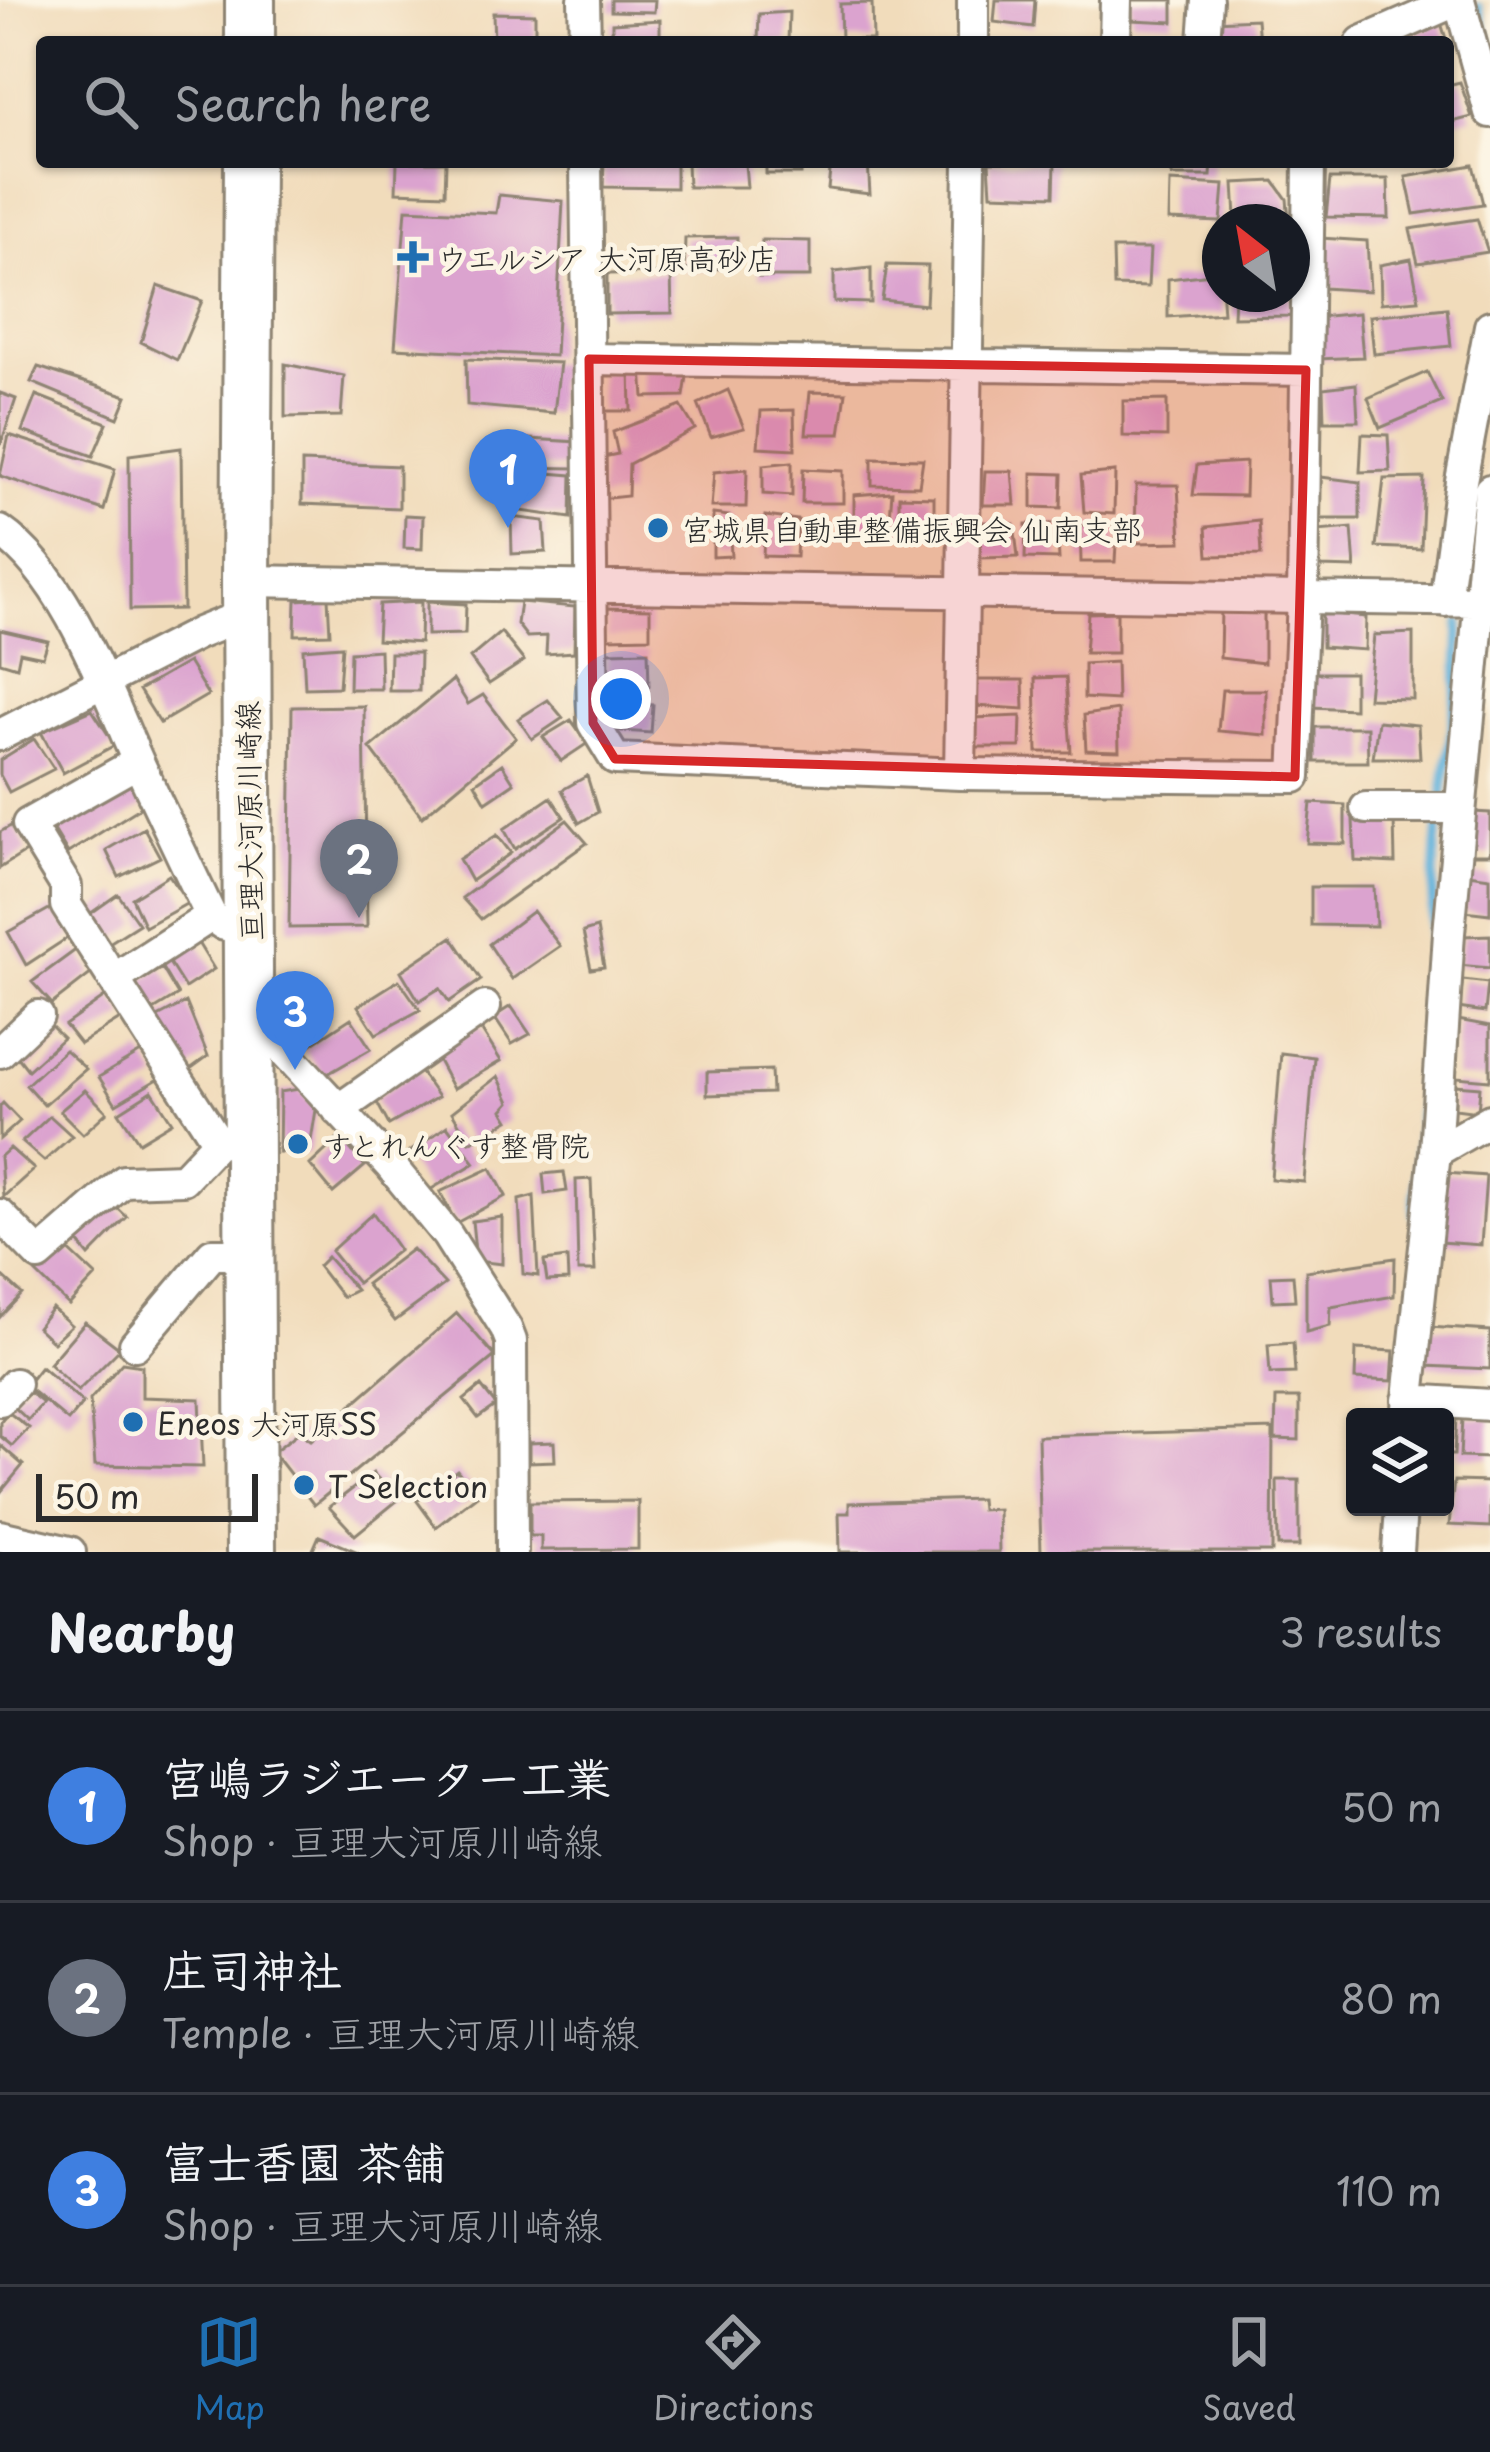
<!DOCTYPE html>
<meta charset="utf-8">
<style>
:root{--surface:#171b24;--page:#20242c;--text:#f1f3f6;--muted:#9ea1a6;--line:#363941;--accent:#1f6fb2}
body{margin:0;font-family:"Playpen Sans","Klee One",sans-serif;background:var(--page);color:var(--text)}
.controls{position:absolute;right:36px;bottom:36px;display:grid;overflow:hidden;border-radius:12px;box-shadow:0 3px 9px #0004}
.controls button{width:108px;height:108px;display:grid;place-items:center;padding:0;border:0;border-bottom:3px solid var(--line);background:var(--surface);color:var(--text);font:60px sans-serif}
.compass{position:absolute;left:1202px;top:204px;width:108px;height:108px;border-radius:50%;background:var(--surface);box-shadow:0 3px 9px #0004;rotate:329deg}
.scale{position:absolute;left:36px;bottom:30px;width:222px;box-sizing:border-box;padding-left:12px;border:6px solid #2b2b2b;border-top:0;font-size:33px;line-height:42px;white-space:nowrap;color:#2b2b2b;-webkit-text-stroke:9px #fcf5e5;paint-order:stroke}
.you{position:absolute;left:621px;top:699px;width:42px;height:42px;margin:-30px;border:9px solid #fff;border-radius:50%;background:#1a73e8;box-shadow:0 0 0 18px #1a73e833}
.badge{display:grid;place-items:center;width:78px;height:78px;border-radius:50%;background:var(--accent);color:#fff;font-size:39px;font-weight:700}
.pin{position:absolute;translate:-50% -99px;filter:drop-shadow(0 3px 6px #0008)}
.pin::after{content:'';position:absolute;top:63px;width:42px;height:36px;background:inherit;clip-path:polygon(0 0,100% 0,50% 100%)}
.list{margin:0;padding:0;list-style:none}
h2{display:flex;justify-content:space-between;align-items:center;height:156px;margin:0;padding:0 48px;font-size:51px}
h2 small{font-size:39px;font-weight:400;color:var(--muted)}
.list li{display:grid;grid-template-columns:78px 1fr auto;gap:36px;align-items:center;box-sizing:border-box;height:192px;padding:0 48px;border-top:3px solid var(--line)}
.list b{display:block;font-size:45px;white-space:nowrap}
.list p{margin:0;font-size:39px;white-space:nowrap;color:var(--muted)}
.list em{font-size:39px;font-style:normal;color:var(--muted)}
.icon{flex:none;width:66px;height:66px;fill:none;stroke:currentColor;stroke-width:2;stroke-linecap:round;stroke-linejoin:round}
.map{position:relative;flex:none;width:1490px;height:1552px;overflow:hidden}
.search{position:absolute;background:var(--surface);box-shadow:0 3px 9px #0004;left:36px;right:36px;top:36px;height:132px;display:flex;align-items:center;gap:30px;box-sizing:border-box;padding:0 42px;border-radius:12px;color:var(--muted);font-size:45px}
.sheet{height:732px;background:var(--surface)}
nav{display:flex;justify-content:space-around;align-items:center;box-sizing:border-box;height:168px;border-top:3px solid var(--line);background:var(--surface);font-size:33px;color:var(--muted)}
nav a{display:grid;justify-items:center;gap:6px}
nav .on{color:var(--accent)}
.map>svg:first-child{display:block}
</style>
<div class="map">
<svg width="1490" height="1552" viewBox="0 0 1490 1552">
<rect width="100%" height="100%" fill="#fcf5e5"/>
<filter id="ink" filterUnits="userSpaceOnUse"><feTurbulence type="fractalNoise" baseFrequency=".00833" numOctaves="2"/><feDisplacementMap in="SourceGraphic" scale="24" xChannelSelector="R" yChannelSelector="G"/><feConvolveMatrix kernelMatrix="1 2 1 2 8 2 1 2 1" color-interpolation-filters="sRGB"/></filter>
<filter id="wash" filterUnits="userSpaceOnUse"><feTurbulence type="fractalNoise" baseFrequency=".004" numOctaves="4" result="noise"/><feDisplacementMap in="SourceGraphic" scale="48" xChannelSelector="R" yChannelSelector="G"/><feGaussianBlur stdDeviation="2.7" result="paint"/><feColorMatrix in="noise" values="0 0 0 0 0 0 0 0 0 0 0 0 0 0 0 0 0 1.4 0 .05"/><feComposite in="paint" operator="in"/></filter>
<g filter="url(#wash)">
<rect width="100%" height="100%" fill="#f1dcbb"/>
<g fill="none" stroke-linecap="round" stroke-linejoin="round">
<path stroke="#61b2dc" stroke-width="9" d="M1479,7L1490,55
M1414,1214L1436,845L1457,687L1460,623"/>
</g>
<g id="blocks">
<path fill="#dba3cf" d="M611,0H655L654,12L611,11Z
M996,0H1035L1033,27L994,22Z
M1131,0H1173V22L1132,20Z
M872,3L873,40H841L840,4Z
M789,12L788,42H758L759,14Z
M493,13L535,14V42H494Z
M1257,19L1259,42H1214V21Z
M660,20V42H612V23Z
M1441,23L1447,42H1395Z
M1460,82L1472,117L1448,123V85Z
M397,162H446L445,194L396,192Z
M604,162H676V188L603,187Z
M687,162L745,164L747,187H688Z
M766,162H801V174H766Z
M831,162H868L870,194L828,189Z
M989,162H1055L1054,196L991,194Z
M1172,162H1212L1211,176H1172Z
M1473,165L1483,204L1414,214L1406,177Z
M1330,179H1388L1389,218L1326,217Z
M1274,181L1287,199L1289,220L1236,217L1234,183Z
M1170,182L1224,185L1221,222L1169,220Z
M499,195L563,201L555,356L395,348L406,209L496,213Z
M1477,219L1488,252L1418,263L1410,229Z
M737,237V268L684,270L685,238Z
M1320,238L1367,241L1370,291L1323,288Z
M762,240L810,241V277H759Z
M1113,249H1150L1148,287L1114,286Z
M1411,259L1419,300L1381,303L1380,265Z
M887,265L928,266L926,305L882,300Z
M871,268V303L834,302V272Z
M671,273L672,313L607,314V274Z
M1220,273L1223,313L1168,317V279Z
M158,286L202,301L177,360L141,342Z
M1234,294H1290L1291,316L1233,317Z
M1447,308L1451,346L1374,354L1370,316Z
M1359,313L1363,357L1318,359L1317,317Z
M466,359L560,363L554,413L467,405Z
M285,364L344,376L341,416L285,417Z
M38,367L127,396L118,418L31,382Z
M630,368L631,411H601L600,372Z
M642,368L688,370L684,396L644,397Z
M1427,372L1442,402L1380,428L1368,398Z
M1356,384L1358,421H1324L1323,388Z
M728,390L744,428L711,437L698,404Z
M810,392L846,393L840,434H806Z
M0,393L16,399L1,444H0Z
M36,395L107,423L93,456L22,431Z
M1167,400V437L1123,436V401Z
M681,406L695,429L629,464L628,496L599,499L603,457L618,454L613,432Z
M794,410L795,449L758,447L761,411Z
M1362,434L1388,435L1390,471L1360,472Z
M9,435L115,469L104,510L0,476Z
M514,438L578,442L576,468L513,467Z
M181,448L183,609L130,610L129,455Z
M872,458L923,459L919,486L872,485Z
M302,462L399,466V508L302,504Z
M792,462V496L763,494V465Z
M1246,462L1245,496L1193,495L1197,465Z
M497,469L572,475L571,518L500,508Z
M747,469L746,507H711L714,472Z
M803,469L843,471V503H802Z
M985,471H1012L1015,505H983Z
M1115,472L1114,514L1084,512L1081,475Z
M1032,473L1062,474L1061,508L1032,507Z
M1321,477L1360,482V519H1319Z
M1424,478L1421,549L1376,547L1384,479Z
M1136,485H1178L1181,542L1135,543Z
M892,492L889,531H854V495Z
M899,496L934,497V532L899,531Z
M713,514L729,516L731,556L713,557Z
M405,515L423,516L422,549L404,548Z
M765,516L798,520L796,557L763,556Z
M511,517L544,521L546,552L512,554Z
M1259,521L1261,555L1208,556L1206,527Z
M983,522L1014,524L1018,557L979,558Z
M1026,524H1057L1059,559L1025,558Z
M1080,525H1117L1115,562H1081Z
M1352,528L1355,568L1320,567L1317,531Z
M328,598L330,634L295,635L296,600Z
M421,602L420,643L377,640L379,604Z
M427,602L466,604L465,634L427,635Z
M520,602L575,607L574,652L546,654L547,636L527,637L517,624Z
M606,608L650,609V637L608,638Z
M1221,610L1264,614V663L1220,658Z
M1117,612V653H1085L1088,613Z
M1322,613L1366,617L1365,650L1322,647Z
M0,630L48,641L43,657L20,652L17,667L0,662Z
M501,632L524,661L489,684L470,658Z
M1413,633V699L1368,698L1374,635Z
M342,646L339,687L305,688L303,649Z
M380,650L381,689H349L350,652Z
M648,651L649,686L607,685L608,652Z
M390,653H420L419,691H389Z
M188,662L208,695L160,723L139,690Z
M1116,662L1117,700L1084,698V664Z
M1313,673H1354V709L1311,707Z
M1066,677L1071,752H1037L1035,678Z
M453,680L468,704L483,695L516,738L422,817L370,748Z
M977,680H1023L1024,709L975,706Z
M1222,690H1266V735L1218,731Z
M548,700L563,718L532,739L518,719Z
M610,702L653,705L651,733L608,730Z
M364,706L367,927L289,928L292,707Z
M92,710L115,745L63,773L41,732Z
M1118,710L1119,751L1086,750L1084,715Z
M1021,716L1020,747H975L974,718Z
M571,720L588,743L561,761L543,737Z
M1378,721L1418,725L1420,758H1373Z
M1315,727H1367L1368,762H1315Z
M34,739L54,769L9,792L0,775V760Z
M502,764L514,783L486,802L475,783Z
M587,776L598,812L579,823L562,790Z
M128,780L143,806L68,853L51,825Z
M551,797L564,817L515,849L504,829Z
M1311,803L1345,805V844L1307,843Z
M1473,812L1490,813V854H1470Z
M1394,818L1395,863L1355,861L1353,820Z
M567,820L587,843L481,919L462,898Z
M14,824L27,851L0,868V832Z
M144,828L160,857L119,877L106,850Z
M497,835L511,853L471,881L459,859Z
M1468,874L1490,877V914L1464,911Z
M169,875L188,903L145,927L132,898Z
M1311,887H1374L1376,926L1311,925Z
M118,894L139,924L106,945L87,916Z
M51,908L72,935L26,965L8,932Z
M533,911L560,946L512,979L489,944Z
M597,928L604,967L591,969L583,932Z
M1490,935V968L1458,965L1463,936Z
M452,937L481,980L449,1002L440,988L419,1001L401,971Z
M195,938L214,969L185,988L166,958Z
M77,949L92,973L52,1004L32,982Z
M162,968L178,995L147,1014L130,987Z
M399,980L420,1010L376,1034L358,1006Z
M1463,980L1488,983L1485,1012L1458,1008Z
M109,994L125,1016L80,1044L65,1025Z
M186,1002L208,1056L186,1072L154,1019Z
M511,1006L530,1034L512,1044L494,1017Z
M351,1018L371,1049L324,1076L304,1049Z
M45,1020L63,1038L28,1070L14,1052Z
M1458,1020L1490,1026V1080L1456,1077Z
M479,1026L501,1061L453,1089L435,1055Z
M65,1050L86,1069L44,1105L26,1085Z
M141,1052L158,1079L116,1104L99,1077Z
M1281,1053L1314,1057L1304,1182L1271,1179Z
M418,1069L438,1097L389,1125L375,1099Z
M771,1070L772,1093L707,1095V1072Z
M498,1076L510,1102L503,1110L509,1120L470,1142L452,1112Z
M1455,1085L1480,1087L1478,1112L1455,1109Z
M299,1089L316,1110L309,1153L279,1152L280,1092Z
M85,1090L107,1112L83,1134L60,1111Z
M152,1091L172,1122L139,1142L119,1112Z
M3,1103L20,1121L0,1139V1106Z
M50,1116L72,1136L44,1161L22,1142Z
M447,1126L475,1163L428,1191L404,1156Z
M340,1137L365,1166L333,1193L310,1165Z
M10,1148L34,1169L3,1197L0,1157Z
M491,1168L506,1196L456,1223L440,1192Z
M564,1172L567,1191L545,1194L543,1174Z
M1445,1173L1486,1176L1481,1245L1440,1242Z
M591,1179L595,1271H578L576,1180Z
M534,1196L538,1276L523,1274L519,1200Z
M110,1201L127,1217L89,1256L74,1237Z
M373,1213L399,1250L357,1283L331,1251Z
M502,1217V1264L476,1261L472,1221Z
M62,1244L96,1276L69,1305L34,1271Z
M412,1249L445,1284L395,1321L366,1284Z
M327,1257L356,1290L342,1297L318,1266Z
M567,1258L568,1280L547,1281L544,1261Z
M1395,1258L1394,1296L1331,1307L1330,1326L1306,1332V1271Z
M0,1274L22,1294L0,1317Z
M1293,1275L1295,1300L1273,1301L1271,1276Z
M52,1308L71,1325L53,1342L37,1327Z
M457,1313L495,1356L314,1505L273,1452L299,1432L311,1440Z
M85,1322L120,1349L78,1391L49,1364Z
M1429,1327L1490,1331V1369L1426,1366Z
M1293,1343L1295,1373L1270,1374L1268,1345Z
M1356,1349L1394,1351L1392,1381L1355,1379Z
M122,1363L142,1366V1397L200,1399L203,1467L95,1465L90,1400Z
M41,1367L83,1403L68,1421L26,1386Z
M481,1386L496,1405L478,1418L464,1400Z
M23,1387L43,1403L28,1420L10,1403Z
M1276,1398H1299V1440L1275,1439Z
M8,1412L29,1428L12,1446L0,1436V1422Z
M1445,1417H1456L1454,1455H1445Z
M1462,1418L1490,1419V1458L1460,1457Z
M1273,1429L1272,1552H1041L1038,1436Z
M554,1442L555,1461L529,1462V1443Z
M0,1445L23,1465L0,1493Z
M457,1470L477,1495L436,1527L417,1501Z
M373,1473L398,1500L355,1535L329,1507Z
M1277,1480H1299V1546H1278Z
M1454,1481L1490,1482V1527L1449,1525Z
M980,1499L981,1510L998,1509L999,1552H840L839,1513H849V1503Z
M638,1501V1549L541,1550V1536H530V1502Z
M319,1536L358,1552H312Z"/>
</g>
</g>
<g filter="url(#ink)">
<use href="#blocks" fill-opacity="0" stroke="#8e8473" stroke-width="3"/>
<g fill="none" stroke-linecap="round" stroke-linejoin="round">
<g stroke="#8e8473" stroke-width="36">
<path id="street" d="M584,0L585,42
M1459,0L1490,112
M973,42V0
M1115,42L1116,0
M1204,42L1207,0
M1362,42L1458,0
M586,162L593,723L615,759L960,774L1295,777L1303,599L1309,162
M589,359L1306,370
M0,531C68,578 107,693 140,766C163,816 187,866 211,916L224,925L249,923
M246,581L1490,601
M1445,601L1461,481L1490,326
M0,735L199,633L246,614
M138,762L28,824L66,886V905L218,1142L249,1143
M960,774L970,162
M1366,808H1460
M114,979L211,916
M249,1013L390,1165L447,1235L506,1328L511,1341L512,1552
M0,1052L38,1016
M338,1110L485,1007
M1435,1152L1490,1120
M0,1215L39,1255L124,1181L183,1179L218,1142
M135,1345L212,1254H250
M0,1400L15,1384
M1408,1400L1490,1405
M1407,1417L1435,1152L1449,933L1490,490
M0,1536L70,1552
M1398,1552L1401,1507"/>
</g>
<g stroke="#8e8473" stroke-width="54">
<path id="primary" d="M250,42V0
M249,162L246,581L251,1552"/>
</g>
<use href="#street" stroke="#fff" stroke-width="30"/>
<use href="#primary" stroke="#fff" stroke-width="48"/>
</g>
</g>
<path fill="#d62828" fill-opacity="0.2" stroke="#d62828" stroke-width="9" stroke-linejoin="round" d="M589,359L1306,370L1295,777L615,759L593,723Z"/>
<g fill="#1f6fb2" stroke="#fcf5e5" stroke-width="4.5">
<path d="M407 239h12v12h12v12h-12v12h-12v-12h-12v-12h12z"/>
<circle cx="658" cy="528" r="12"/>
<circle cx="298" cy="1144" r="12"/>
<circle cx="133" cy="1422" r="12"/>
<circle cx="304" cy="1485" r="12"/>
</g>
<g text-anchor="middle" dominant-baseline="central" stroke-width="9" stroke-linejoin="round" paint-order="stroke">
<g font-size="30" fill="#2b2b2b" stroke="#fcf5e5" text-anchor="start">
<text x="437" y="257">ウエルシア 大河原高砂店</text>
<text x="682" y="528">宮城県自動車整備振興会 仙南支部</text>
<text x="322" y="1144">すとれんぐす整骨院</text>
<text x="157" y="1422">Eneos 大河原SS</text>
<text x="328" y="1485">T Selection</text>
</g>
<g font-size="30" fill="#2b2b2b" stroke="#fcf5e5">
<text transform="translate(248 821) rotate(-91)">亘理大河原川崎線</text>
</g>
</g>
</svg>
<div class="controls">
<button><svg class="icon" aria-label="layers" viewBox="0 0 24 24"><path d="M12 4l9 5-9 5-9-5zM3 14l9 5 9-5"/></svg></button>
</div>
<svg class="compass" viewBox="-18 -18 36 36"><path d="M0-13l5 13h-10z" fill="#e53935"/><path d="M0 13l5-13h-10z" fill="#9ea1a6"/></svg>
<div class="scale">50 m</div>
<div class="you"></div>
<div class="pin badge" style="left:508px;top:528px;background:#3f7fe0">1</div>
<div class="pin badge" style="left:359px;top:918px;background:#6b7280">2</div>
<div class="pin badge" style="left:295px;top:1070px;background:#3f7fe0">3</div>
<div class="search"><svg class="icon" aria-label="search" viewBox="0 0 24 24"><circle cx="10" cy="10" r="6"/><path d="M15 15l6 6"/></svg>Search here</div>
</div>
<section class="sheet">
<h2>Nearby<small>3 results</small></h2>
<ul class="list">
<li><span class="badge" style="background:#3f7fe0">1</span><div><b>宮嶋ラジエーター工業</b><p>Shop · 亘理大河原川崎線</p></div><em>50 m</em></li>
<li><span class="badge" style="background:#6b7280">2</span><div><b>庄司神社</b><p>Temple · 亘理大河原川崎線</p></div><em>80 m</em></li>
<li><span class="badge" style="background:#3f7fe0">3</span><div><b>富士香園 茶舗</b><p>Shop · 亘理大河原川崎線</p></div><em>110 m</em></li>
</ul>
</section>
<nav>
<a class="on"><svg class="icon" aria-label="map" viewBox="0 0 24 24"><path d="M3 6l6-2 6 2 6-2v14l-6 2-6-2-6 2zM9 4v14M15 6v14"/></svg>Map</a>
<a><svg class="icon" aria-label="directions" viewBox="0 0 24 24"><path d="M12 3l9 9-9 9-9-9zM9 14v-3h6M13 9l2 2-2 2"/></svg>Directions</a>
<a><svg class="icon" aria-label="saved" viewBox="0 0 24 24"><path d="M7 4h10v16l-5-4-5 4z"/></svg>Saved</a>
</nav>
